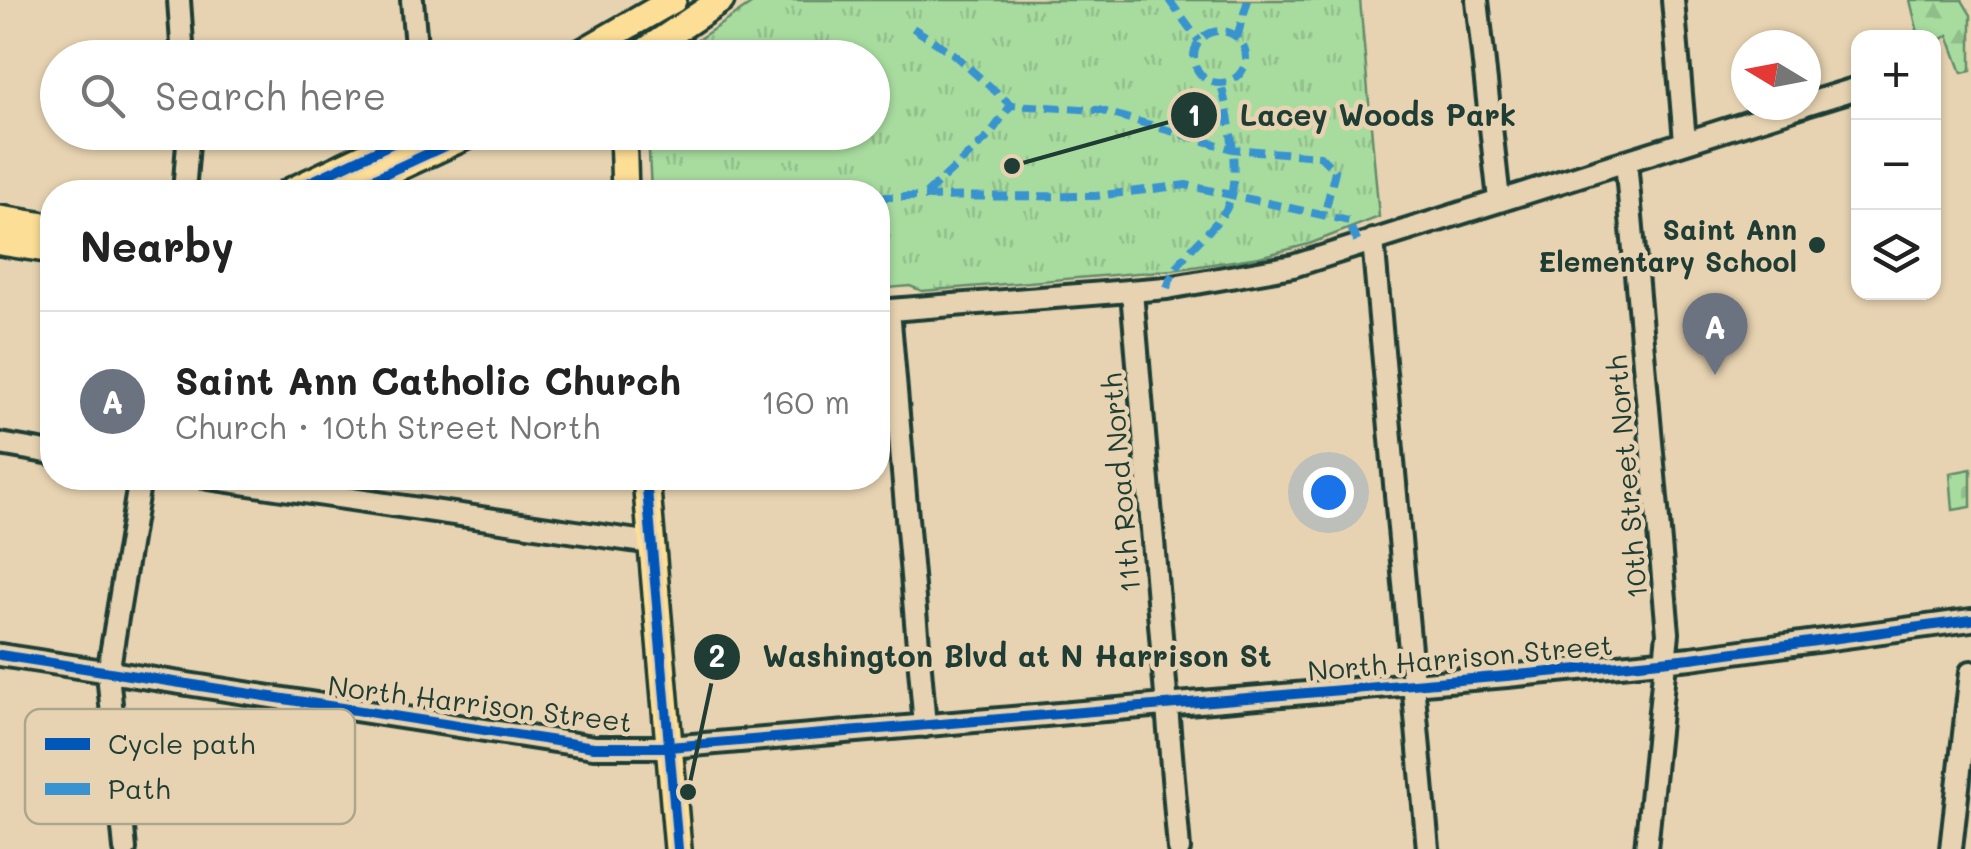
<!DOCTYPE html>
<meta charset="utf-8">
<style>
:root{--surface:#fff;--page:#f6f6f6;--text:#222;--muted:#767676;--line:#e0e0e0;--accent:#111827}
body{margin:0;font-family:Mali,sans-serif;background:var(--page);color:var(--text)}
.controls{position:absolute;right:30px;top:30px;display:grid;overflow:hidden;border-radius:20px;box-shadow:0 2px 8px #0004}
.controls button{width:90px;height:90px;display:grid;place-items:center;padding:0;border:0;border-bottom:2px solid var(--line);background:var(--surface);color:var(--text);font:50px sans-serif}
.compass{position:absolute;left:1731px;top:30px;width:90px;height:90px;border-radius:50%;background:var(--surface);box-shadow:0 2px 8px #0004;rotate:280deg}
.you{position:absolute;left:1328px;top:492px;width:35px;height:35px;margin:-25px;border:8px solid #fff;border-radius:50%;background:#1a73e8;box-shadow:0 0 0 15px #1a73e833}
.badge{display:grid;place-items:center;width:65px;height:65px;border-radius:50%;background:var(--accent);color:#fff;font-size:32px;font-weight:700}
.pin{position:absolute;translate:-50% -82px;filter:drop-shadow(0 2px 5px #0008)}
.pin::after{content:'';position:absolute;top:52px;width:35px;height:30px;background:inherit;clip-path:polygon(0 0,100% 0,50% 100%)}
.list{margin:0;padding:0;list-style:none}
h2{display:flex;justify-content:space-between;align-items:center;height:130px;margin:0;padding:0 40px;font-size:42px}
h2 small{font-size:32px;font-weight:400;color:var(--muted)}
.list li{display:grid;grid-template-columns:65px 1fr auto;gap:30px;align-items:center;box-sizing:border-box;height:180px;padding:0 40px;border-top:2px solid var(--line)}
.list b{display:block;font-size:38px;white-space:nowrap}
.list p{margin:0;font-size:32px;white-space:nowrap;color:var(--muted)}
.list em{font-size:32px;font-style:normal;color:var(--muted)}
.icon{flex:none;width:55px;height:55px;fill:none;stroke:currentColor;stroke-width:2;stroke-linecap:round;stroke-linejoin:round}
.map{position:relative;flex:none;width:1971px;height:849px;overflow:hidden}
.search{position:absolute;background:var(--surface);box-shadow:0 2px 8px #0004;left:40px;top:40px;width:850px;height:110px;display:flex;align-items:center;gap:25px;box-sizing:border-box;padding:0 35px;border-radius:55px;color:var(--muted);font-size:38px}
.panel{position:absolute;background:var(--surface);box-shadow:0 2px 8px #0004;left:40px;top:180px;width:850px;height:310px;border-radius:40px}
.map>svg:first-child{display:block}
</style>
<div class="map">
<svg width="1971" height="849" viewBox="0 0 1971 849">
<defs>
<pattern id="grass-tufts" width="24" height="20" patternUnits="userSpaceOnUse" patternTransform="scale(2.5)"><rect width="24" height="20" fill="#a8dc9f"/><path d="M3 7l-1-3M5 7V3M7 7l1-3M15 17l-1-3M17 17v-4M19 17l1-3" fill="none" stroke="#90be8a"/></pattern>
<pattern id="forest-firs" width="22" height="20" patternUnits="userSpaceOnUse" patternTransform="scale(2.5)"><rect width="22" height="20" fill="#a8dc9f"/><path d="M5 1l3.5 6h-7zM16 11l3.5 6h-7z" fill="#90be8a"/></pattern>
<pattern id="cemetery-stones" width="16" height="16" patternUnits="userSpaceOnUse" patternTransform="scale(2.5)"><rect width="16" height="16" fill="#a8dc9f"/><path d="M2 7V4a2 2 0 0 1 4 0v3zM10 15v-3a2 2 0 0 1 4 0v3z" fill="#90be8a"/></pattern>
</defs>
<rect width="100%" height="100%" fill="#e7d3b1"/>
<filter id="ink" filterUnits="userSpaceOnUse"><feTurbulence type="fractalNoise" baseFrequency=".01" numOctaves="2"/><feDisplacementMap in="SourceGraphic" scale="20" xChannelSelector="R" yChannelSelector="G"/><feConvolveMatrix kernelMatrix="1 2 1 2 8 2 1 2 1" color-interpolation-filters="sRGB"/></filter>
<g filter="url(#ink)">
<path fill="url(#grass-tufts)" stroke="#648c6a" stroke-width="2.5" d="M757,0H1360L1379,217L1309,244L1259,257L1173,270L922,291L910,286L878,289V192H651L648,133L872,132V58L672,57Z"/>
<path fill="url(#forest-firs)" stroke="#648c6a" stroke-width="2.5" d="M1910,0H1962L1971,15V71L1962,73L1948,35L1934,45V38L1919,37Z"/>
<path fill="url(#cemetery-stones)" stroke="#648c6a" stroke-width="2.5" d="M1971,469V507L1953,510L1950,473Z"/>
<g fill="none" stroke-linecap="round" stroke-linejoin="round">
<g stroke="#1f3d34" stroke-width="28">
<path id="minor" d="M179,0L183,58
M412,0L417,58
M1477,0L1499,200
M1673,0L1685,141
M1806,104L1858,88
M1626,161L1668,633L1646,849
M184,192L189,132
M1373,240L1428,849
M1132,292L1179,849
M889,310L925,726
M878,311L1167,288L1293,266L1804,105
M0,444L52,453
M208,478L651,543
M0,655L594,747H669L1507,676L1691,658L1971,620
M125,849L108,673L140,478
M1951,849L1971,672"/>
</g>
<g stroke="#1f3d34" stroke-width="32">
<path id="major" d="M572,58L673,0
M635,58L721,0
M623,132L625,192
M289,192L416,132
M345,192L475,132
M0,219L52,227
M0,242L52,250
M646,478L678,849"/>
</g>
<use href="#minor" stroke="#e7d3b1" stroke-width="20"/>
<use href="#major" stroke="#fdde96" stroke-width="25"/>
<path stroke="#3993ce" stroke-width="8" stroke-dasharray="15 8" stroke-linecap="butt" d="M1169,0L1199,41
M913,28L952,53L1011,105L1099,110L1232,149L1320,156L1335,171L1325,212
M1194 57a26 26 0 1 1 52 0a26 26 0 1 1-52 0Z
M1237,37L1248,0
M926,194L988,137L1011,105
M878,197L1096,196L1186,185L1349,221
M1351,228L1359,245
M1167,288C1177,256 1203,241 1223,214C1244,187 1229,116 1221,84"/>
<g stroke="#e7d3b1" stroke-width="16">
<path id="cycleway" d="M289,192L416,132
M345,192L475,132
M646,478L678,849
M0,655L594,747H669L1507,676L1691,658L1971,620"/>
</g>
<use href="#cycleway" stroke="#0057b8" stroke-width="10"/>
</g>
</g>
<circle fill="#1f3d34" stroke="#e7d3b1" stroke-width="4" cx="1817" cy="245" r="10"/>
<g text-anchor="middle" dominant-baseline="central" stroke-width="9" stroke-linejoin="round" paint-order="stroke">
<g font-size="28" font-weight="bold" fill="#1f3d34" stroke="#e7d3b1" text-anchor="end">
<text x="1797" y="229">Saint Ann<tspan x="1797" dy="32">Elementary School</tspan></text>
</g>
<g font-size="28" fill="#1f3d34" stroke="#e7d3b1">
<text transform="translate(1626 477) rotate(-95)">10th Street North</text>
<text transform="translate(1120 483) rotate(-95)">11th Road North</text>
<text transform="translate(1460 657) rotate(-5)">North Harrison Street</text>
<text transform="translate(480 703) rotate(7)">North Harrison Street</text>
</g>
</g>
<rect x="25" y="709" width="330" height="115" rx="15" fill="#e7d3b1" stroke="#aba68c" stroke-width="2.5"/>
<rect x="45" y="738" width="45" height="12" fill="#0057b8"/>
<rect x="45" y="783" width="45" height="12" fill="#3993ce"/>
<g font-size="28" fill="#1f3d34">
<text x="108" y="754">Cycle path</text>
<text x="108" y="799">Path</text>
</g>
<path fill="none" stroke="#1f3d34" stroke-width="4" d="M1012 166L1194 115M688 792L717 657"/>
<g fill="#1f3d34" stroke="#e7d3b1" stroke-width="4">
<circle cx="1012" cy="166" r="10"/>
<circle cx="688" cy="792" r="10"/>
<circle cx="1194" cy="115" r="25"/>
<circle cx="717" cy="657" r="25"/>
</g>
<g font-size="30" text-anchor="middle" font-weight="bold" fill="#fff">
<text x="1194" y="126">1</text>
<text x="717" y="667">2</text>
</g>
<g font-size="30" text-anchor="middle" font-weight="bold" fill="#1f3d34" stroke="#e7d3b1" stroke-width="9" stroke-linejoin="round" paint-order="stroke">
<text x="1378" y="126">Lacey Woods Park</text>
<text x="1017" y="667">Washington Blvd at N Harrison St</text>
</g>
</svg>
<div class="controls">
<button>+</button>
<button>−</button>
<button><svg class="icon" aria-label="layers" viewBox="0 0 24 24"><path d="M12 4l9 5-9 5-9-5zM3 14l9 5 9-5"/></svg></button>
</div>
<svg class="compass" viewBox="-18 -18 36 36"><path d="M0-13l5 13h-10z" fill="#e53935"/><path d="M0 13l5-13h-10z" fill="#767676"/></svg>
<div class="you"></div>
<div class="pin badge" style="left:1715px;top:375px;background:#6b7280">A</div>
<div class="search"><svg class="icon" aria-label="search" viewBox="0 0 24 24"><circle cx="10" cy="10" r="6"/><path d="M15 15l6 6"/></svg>Search here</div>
<section class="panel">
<h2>Nearby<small></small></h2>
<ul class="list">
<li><span class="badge" style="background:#6b7280">A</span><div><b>Saint Ann Catholic Church</b><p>Church · 10th Street North</p></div><em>160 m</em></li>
</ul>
</section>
</div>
